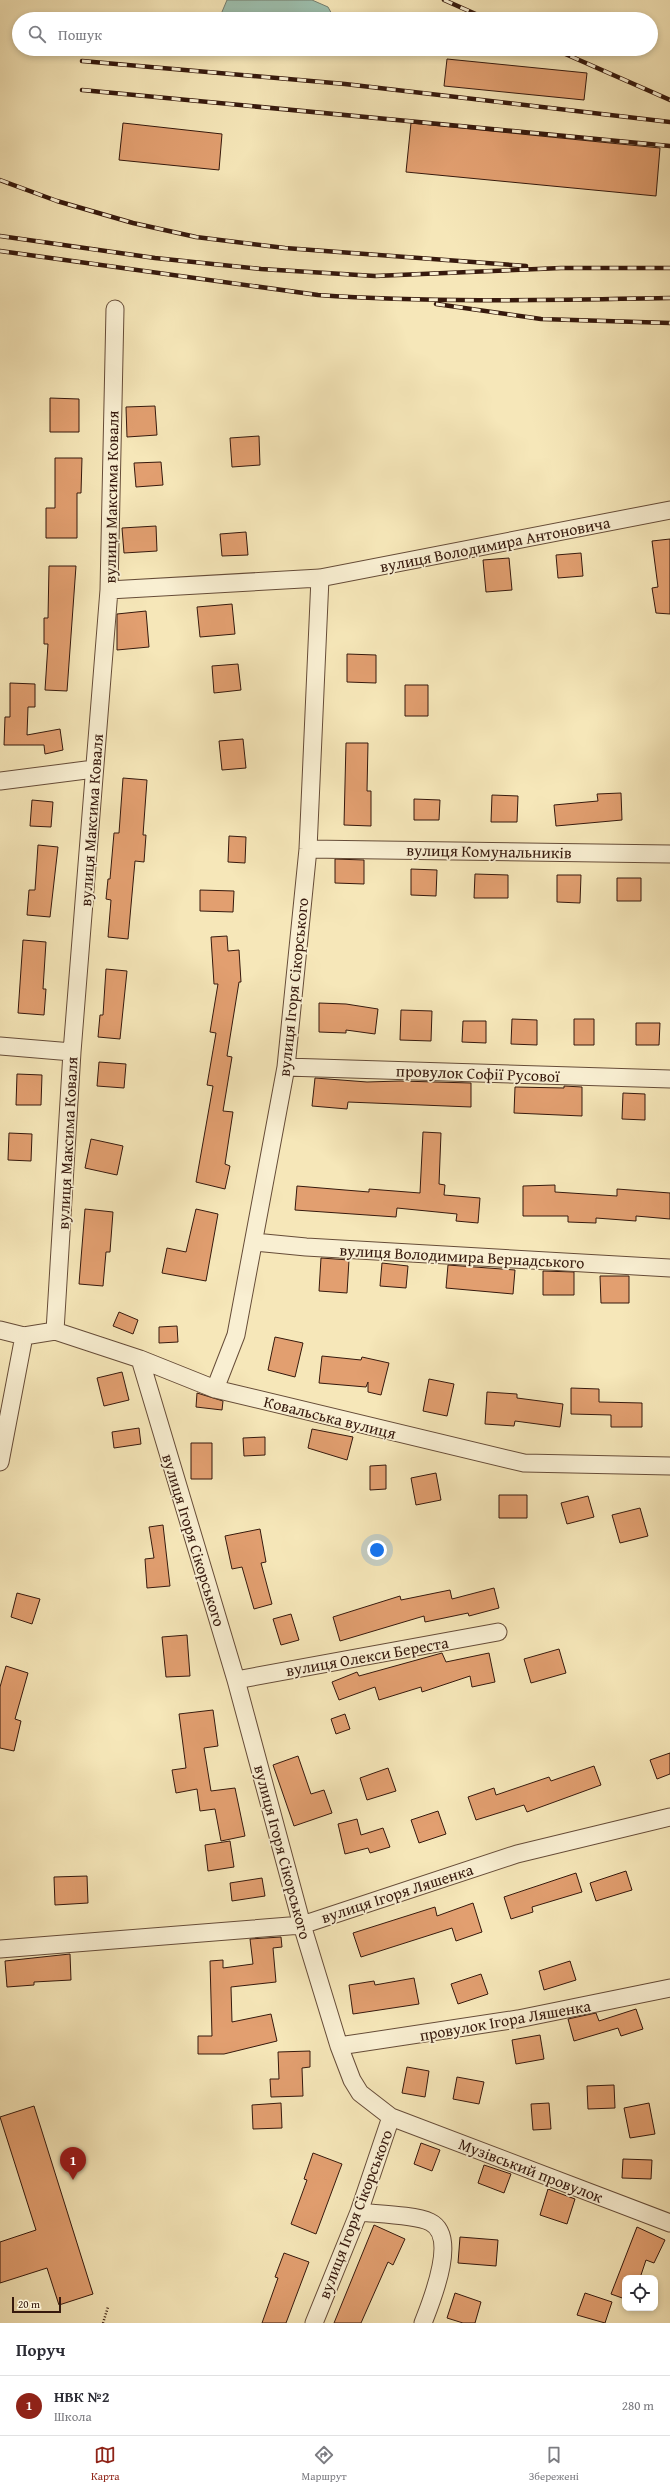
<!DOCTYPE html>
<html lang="uk">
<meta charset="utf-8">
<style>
:root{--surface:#fff;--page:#f2f2f3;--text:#2b2b33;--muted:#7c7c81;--line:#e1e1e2;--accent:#8f2418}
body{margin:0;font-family:"Gentium Book Plus",serif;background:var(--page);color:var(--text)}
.controls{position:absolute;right:12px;bottom:12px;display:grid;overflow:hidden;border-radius:8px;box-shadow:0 2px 6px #0003}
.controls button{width:36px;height:36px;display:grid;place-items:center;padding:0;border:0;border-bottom:1px solid var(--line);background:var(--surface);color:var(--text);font:20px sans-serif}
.scale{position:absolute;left:12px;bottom:10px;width:49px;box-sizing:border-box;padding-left:4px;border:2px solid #36190d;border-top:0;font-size:11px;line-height:14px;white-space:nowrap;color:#36190d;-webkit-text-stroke:3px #f9efd2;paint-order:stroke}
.you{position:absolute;left:377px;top:1550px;width:14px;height:14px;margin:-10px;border:3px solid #fff;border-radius:50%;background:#1a73e8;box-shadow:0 0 0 6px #1a73e833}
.badge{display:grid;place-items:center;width:26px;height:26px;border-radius:50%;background:var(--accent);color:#fff;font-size:13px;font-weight:700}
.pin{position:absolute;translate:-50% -33px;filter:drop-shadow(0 1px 2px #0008)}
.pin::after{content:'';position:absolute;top:21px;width:14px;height:12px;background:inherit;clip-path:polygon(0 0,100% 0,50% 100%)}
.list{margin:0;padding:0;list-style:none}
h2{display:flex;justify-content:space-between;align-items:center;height:52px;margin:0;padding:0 16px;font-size:17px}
h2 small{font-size:13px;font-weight:400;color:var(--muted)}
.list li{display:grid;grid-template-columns:26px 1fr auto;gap:12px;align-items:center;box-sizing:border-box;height:60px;padding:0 16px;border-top:1px solid var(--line)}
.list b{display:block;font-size:15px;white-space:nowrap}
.list p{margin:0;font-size:13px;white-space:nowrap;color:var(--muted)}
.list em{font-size:13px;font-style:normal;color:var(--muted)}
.icon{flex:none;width:22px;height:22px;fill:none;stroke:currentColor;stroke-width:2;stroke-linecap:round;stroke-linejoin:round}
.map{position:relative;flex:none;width:670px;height:2323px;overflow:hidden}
.search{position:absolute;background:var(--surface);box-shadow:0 2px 6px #0003;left:12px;right:12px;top:12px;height:44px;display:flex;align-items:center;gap:10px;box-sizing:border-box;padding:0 14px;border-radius:22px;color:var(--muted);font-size:15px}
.sheet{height:112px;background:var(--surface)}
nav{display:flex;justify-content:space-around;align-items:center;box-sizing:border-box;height:56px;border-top:1px solid var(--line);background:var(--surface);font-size:11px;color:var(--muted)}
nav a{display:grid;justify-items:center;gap:2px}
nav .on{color:var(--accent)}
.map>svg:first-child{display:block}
</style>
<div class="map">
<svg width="670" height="2323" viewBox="0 0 670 2323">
<rect width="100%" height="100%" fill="#f6e7b9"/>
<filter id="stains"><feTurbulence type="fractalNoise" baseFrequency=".005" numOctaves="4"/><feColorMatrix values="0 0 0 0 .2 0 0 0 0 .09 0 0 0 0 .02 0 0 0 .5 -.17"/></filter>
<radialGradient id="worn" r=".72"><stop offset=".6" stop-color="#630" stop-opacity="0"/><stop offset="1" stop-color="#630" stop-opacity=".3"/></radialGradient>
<path fill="#9dc0af" stroke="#747d6e" d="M227,0H312L328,7L334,18L219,19Z"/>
<path fill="#e29f70" stroke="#36190d" d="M447,59L587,73L584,100L444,86Z
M123,123L222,134L219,170L119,160Z
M411,123L660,148L656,196L406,172Z
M50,398L79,399V432H50Z
M155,406L157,435L127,437L126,407Z
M259,436L260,465L232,467L230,438Z
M55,458H82L81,493H77V538H46V508H55Z
M161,462L163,485L136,487L134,463Z
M156,526L157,551L124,553L122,528Z
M246,532L248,555L222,556L220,534Z
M670,539V614L656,613L652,588L658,587L652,541Z
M581,553L583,576L558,578L556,555Z
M509,558L512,590L486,592L483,560Z
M49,566H76L67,691L45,690L48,644H44V618H48Z
M232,604L235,634L200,637L197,607Z
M146,611L149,647L117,650V614Z
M347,654L376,655V683L347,682Z
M238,664L241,690L214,693L212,666Z
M10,683L35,684V707H28L27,735L60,729L63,750L45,754L44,745H4L5,717H10Z
M405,685H428V716H405Z
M243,739L246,768L222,770L219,741Z
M346,743H368L367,791H371V826L344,825Z
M123,778L147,780L143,835H146L144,862L135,861L128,939L108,937L111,900L106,899L108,879H110L114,833H119Z
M621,793L622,820L556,826L554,805L598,801L597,794Z
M492,795L518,796L517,822H491Z
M414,799L440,800L439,820H414Z
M32,800L53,802L51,827L30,826Z
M229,836L246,837L245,863L228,862Z
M38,845L58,847L50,917L27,915L29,890H35Z
M335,859L364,860V884L335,883Z
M411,869L437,870L436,896L411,895Z
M475,874L508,875V898H474Z
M557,875H581L580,903L557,902Z
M617,878H641V901H617Z
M200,890L234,891L233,912L200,911Z
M227,936L228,951L239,950L241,982H239L227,1056L232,1057L223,1111L233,1112L225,1164L230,1166L225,1189L196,1182L213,1086L207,1085L216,1033L210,1032L218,984H214L211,937Z
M23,940L46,942L43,989H46L44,1015L18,1013Z
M106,969L127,971L120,1039L98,1037L100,1015H103Z
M319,1003L346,1004L378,1009L375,1034L346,1030V1033L319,1032Z
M401,1010L432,1011L431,1041L400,1040Z
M512,1019L537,1020V1045L511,1044Z
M574,1019H594V1045H574Z
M463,1021H486V1043L462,1042Z
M636,1023H660L659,1045H636Z
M99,1062L126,1064L124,1088L97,1086Z
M17,1074L42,1075L41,1105H16Z
M315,1078L367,1082L400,1081L471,1083V1107L348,1102L347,1109L312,1106Z
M564,1086L582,1087V1116L514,1113L515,1087L564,1088Z
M623,1093L645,1094V1120L622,1119Z
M423,1132L441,1133L439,1184L445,1185L444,1195L480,1198L478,1223L456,1221L457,1214L397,1208L396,1217L295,1210L297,1186L369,1192V1189L420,1193Z
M9,1133L32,1134L31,1161L8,1160Z
M91,1139L123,1146L117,1175L85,1168Z
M555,1185V1192L617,1196V1189L670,1193V1219L636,1216V1221L596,1218V1223L568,1222V1216H523V1186Z
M85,1209L113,1212L110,1252H106L103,1286L79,1284Z
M196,1209L218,1214L206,1281L162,1273L167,1248L186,1252Z
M321,1258L349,1260L347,1293L319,1291Z
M382,1263L408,1266L406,1288L380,1286Z
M448,1265L515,1270L513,1294L446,1288Z
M543,1271L574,1272V1295H543Z
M600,1276H629V1303H601Z
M119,1312L138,1320L133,1334L113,1326Z
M177,1326L178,1342L159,1343V1327Z
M275,1337L303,1343L295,1377L268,1370Z
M322,1356L361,1360L362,1357L389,1363L381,1395L368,1392V1382L366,1387L319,1383Z
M122,1372L129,1400L104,1406L97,1378Z
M429,1379L454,1384L447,1416L423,1411Z
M571,1388L599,1389V1402L642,1403V1427H611V1415L571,1414Z
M487,1392L517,1394V1398L563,1404L560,1427L515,1421L514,1426L485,1424Z
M197,1393L223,1401L222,1410L196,1407Z
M139,1428L141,1444L114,1448L112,1432Z
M312,1429L353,1437L347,1460L308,1448Z
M265,1437V1455L244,1456L243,1438Z
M191,1443H212V1479H191Z
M386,1465V1489L370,1490V1466Z
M436,1473L441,1500L416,1505L411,1478Z
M499,1495H527V1518H499Z
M588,1496L594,1517L567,1524L561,1503Z
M640,1508L648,1536L620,1543L612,1515Z
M163,1525L170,1586L147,1588L145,1559L154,1558L149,1527Z
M260,1529L266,1562L261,1563L272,1604L254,1609L242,1567L232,1569L225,1536Z
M494,1588L499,1608L469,1616L468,1613L425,1622L424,1616L340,1641L333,1617L400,1596L401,1600L450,1590L452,1599Z
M17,1593L40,1599L32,1624L11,1617Z
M291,1614L299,1640L281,1645L273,1619Z
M187,1635L190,1676L166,1677L162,1637Z
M559,1649L566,1673L531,1683L524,1659Z
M442,1653L446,1662L489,1653L495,1682L472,1687L470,1676L422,1692L421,1687L379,1700L375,1687L339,1700L332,1682L357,1672L359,1676Z
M6,1666L28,1673L15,1719L21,1721L14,1751L0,1748V1687Z
M213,1710L218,1746L204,1748L211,1791L235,1788L245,1836L221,1841L215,1809L200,1811L197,1789L176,1793L172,1770L186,1768L179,1714Z
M345,1714L350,1729L336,1734L331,1719Z
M670,1753V1774L657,1779L650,1760Z
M298,1756L311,1794L324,1790L332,1813L294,1826L273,1765Z
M594,1766L601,1785L527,1812L524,1805L476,1820L468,1797L494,1788L496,1795L549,1777L551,1781Z
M388,1768L396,1791L367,1800L360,1778Z
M438,1811L446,1834L419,1843L411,1820Z
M357,1819L361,1835L383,1828L390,1847L370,1853L368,1848L345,1854L338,1824Z
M230,1841L234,1867L208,1871L205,1845Z
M626,1871L632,1890L596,1901L590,1883Z
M576,1873L582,1892L532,1907L533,1912L511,1919L504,1897Z
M87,1876L88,1903L55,1905L54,1877Z
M262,1878L265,1896L232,1901L230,1883Z
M473,1903L482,1932L456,1941L452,1928L361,1957L353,1933L435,1907L437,1916Z
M281,1937L282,1947L273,1948L276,1982L231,1987L232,2022L271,2014L277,2041L224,2054H198V2036H212L210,1961L223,1960V1968L253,1964L250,1939Z
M70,1954L71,1980L34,1982V1985L7,1987L5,1961Z
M570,1961L576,1980L544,1990L539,1971Z
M481,1974L488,1994L458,2004L451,1984Z
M414,1978L419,2004L353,2014L349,1985L374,1981L375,1985Z
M636,2009L643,2029L621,2036L618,2028L574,2041L568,2019L596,2013L599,2021Z
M540,2035L544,2059L516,2064L512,2040Z
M310,2051V2067L302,2068L303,2096L271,2097L270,2079H279L278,2052Z
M407,2067L429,2071L425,2097L402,2093Z
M457,2077L484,2082L479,2104L453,2099Z
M614,2085L615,2108L588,2109L587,2086Z
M281,2103L282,2128L253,2129L252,2105Z
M549,2103L551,2129L533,2130L531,2104Z
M649,2103L655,2134L630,2138L624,2108Z
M34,2106L93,2294L59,2305L47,2268L0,2283V2242L36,2230L0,2117Z
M421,2143L440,2150L432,2171L414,2164Z
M313,2153L342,2164L316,2234L291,2224L307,2180L304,2179Z
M623,2159L652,2160L651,2179L622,2178Z
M484,2165L511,2174L504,2193L478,2183Z
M548,2189L575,2199L567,2224L540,2215Z
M374,2225L405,2239L393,2265L388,2262L361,2323H334Z
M637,2227L665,2240L654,2263L646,2260L640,2278H625V2299L611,2294Z
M460,2237L498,2240L496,2266L458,2263Z
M284,2253L309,2262L286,2323H262L278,2278L275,2277Z
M455,2293L481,2302L475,2323H463L447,2318Z
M585,2293L612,2302L605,2323L577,2315Z"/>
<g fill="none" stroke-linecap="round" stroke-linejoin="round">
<g stroke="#664c38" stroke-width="19">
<path id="street" d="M109,590L320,578L670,510
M0,781L94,769
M308,849L670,854
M0,1046L72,1052
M286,1067L670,1079
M254,1242L306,1247L670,1268
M0,1330L24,1336L55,1331L140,1359L215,1389L524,1463L670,1466
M55,1331L72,1052L109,590L115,309
M140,1359L236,1680L302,1925L339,2046L352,2080L360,2093L391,2117L359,2212L314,2323
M215,1389L236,1335L286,1067L308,849L320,578
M0,1462L24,1336
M236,1680L498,1632
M0,1949L302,1925L517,1854L670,1817
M339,2046L518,2019L670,1988
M391,2117L670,2223
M359,2212C377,2214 415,2215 430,2222C459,2236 431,2302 423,2323"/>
</g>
<path stroke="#36190d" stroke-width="2.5" stroke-dasharray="1 2" stroke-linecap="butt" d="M103,2323L108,2307"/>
<use href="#street" stroke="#f9efd2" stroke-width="17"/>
<g stroke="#36190d" stroke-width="4.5">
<path id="rail" d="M444,0L487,19
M554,49L670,100
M82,61L345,84L670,122
M82,90L670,146
M0,180L57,201L133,223L196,237L285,248L526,266
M0,236L155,258L261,269L375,276L561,268H670
M0,251L318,295C435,303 553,300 670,298
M436,304L541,319L670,323"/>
</g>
<use href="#rail" stroke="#f9efd2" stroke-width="3" stroke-dasharray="9" stroke-linecap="butt"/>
</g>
<g text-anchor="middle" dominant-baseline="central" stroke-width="3.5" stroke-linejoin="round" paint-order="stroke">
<g font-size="16" fill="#36190d" stroke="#f9efd2">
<text transform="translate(111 497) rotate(-89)">вулиця Максима Коваля</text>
<text transform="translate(495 544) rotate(-11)">вулиця Володимира Антоновича</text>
<text transform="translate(91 820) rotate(-86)">вулиця Максима Коваля</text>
<text transform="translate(489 851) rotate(1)">вулиця Комунальників</text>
<text transform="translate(293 987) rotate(-84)">вулиця Ігоря Сікорського</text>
<text transform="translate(478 1073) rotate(2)">провулок Софії Русової</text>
<text transform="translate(67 1143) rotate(-87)">вулиця Максима Коваля</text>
<text transform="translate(462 1256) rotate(3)">вулиця Володимира Вернадського</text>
<text transform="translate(330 1417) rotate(14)">Ковальська вулиця</text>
<text transform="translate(194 1540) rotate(73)">вулиця Ігоря Сікорського</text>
<text transform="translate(367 1656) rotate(-10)">вулиця Олекси Береста</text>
<text transform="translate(283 1852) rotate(75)">вулиця Ігоря Сікорського</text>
<text transform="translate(397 1893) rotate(-18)">вулиця Ігоря Ляшенка</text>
<text transform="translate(505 2020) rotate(-10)">провулок Ігора Ляшенка</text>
<text transform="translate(531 2170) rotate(21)">Музівський провулок</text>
<text transform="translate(355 2214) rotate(-69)">вулиця Ігоря Сікорського</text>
</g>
</g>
<rect width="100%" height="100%" filter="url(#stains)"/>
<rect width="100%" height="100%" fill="url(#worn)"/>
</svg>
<div class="controls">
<button><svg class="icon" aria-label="locate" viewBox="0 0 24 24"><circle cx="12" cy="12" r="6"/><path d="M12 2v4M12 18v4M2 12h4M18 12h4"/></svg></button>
</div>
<div class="scale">20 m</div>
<div class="you"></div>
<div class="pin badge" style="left:73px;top:2180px">1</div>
<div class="search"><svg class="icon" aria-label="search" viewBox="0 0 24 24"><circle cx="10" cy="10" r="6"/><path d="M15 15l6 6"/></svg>Пошук</div>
</div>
<section class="sheet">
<h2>Поруч<small></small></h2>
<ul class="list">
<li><span class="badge">1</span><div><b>НВК №2</b><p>Школа</p></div><em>280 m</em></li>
</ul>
</section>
<nav>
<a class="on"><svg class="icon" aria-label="map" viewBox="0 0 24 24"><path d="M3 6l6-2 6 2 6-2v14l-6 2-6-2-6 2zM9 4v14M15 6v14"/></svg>Карта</a>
<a><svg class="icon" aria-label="directions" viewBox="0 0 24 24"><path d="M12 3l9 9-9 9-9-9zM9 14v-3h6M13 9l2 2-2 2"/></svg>Маршрут</a>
<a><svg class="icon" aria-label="saved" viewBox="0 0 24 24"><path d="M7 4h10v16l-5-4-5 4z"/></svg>Збережені</a>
</nav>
